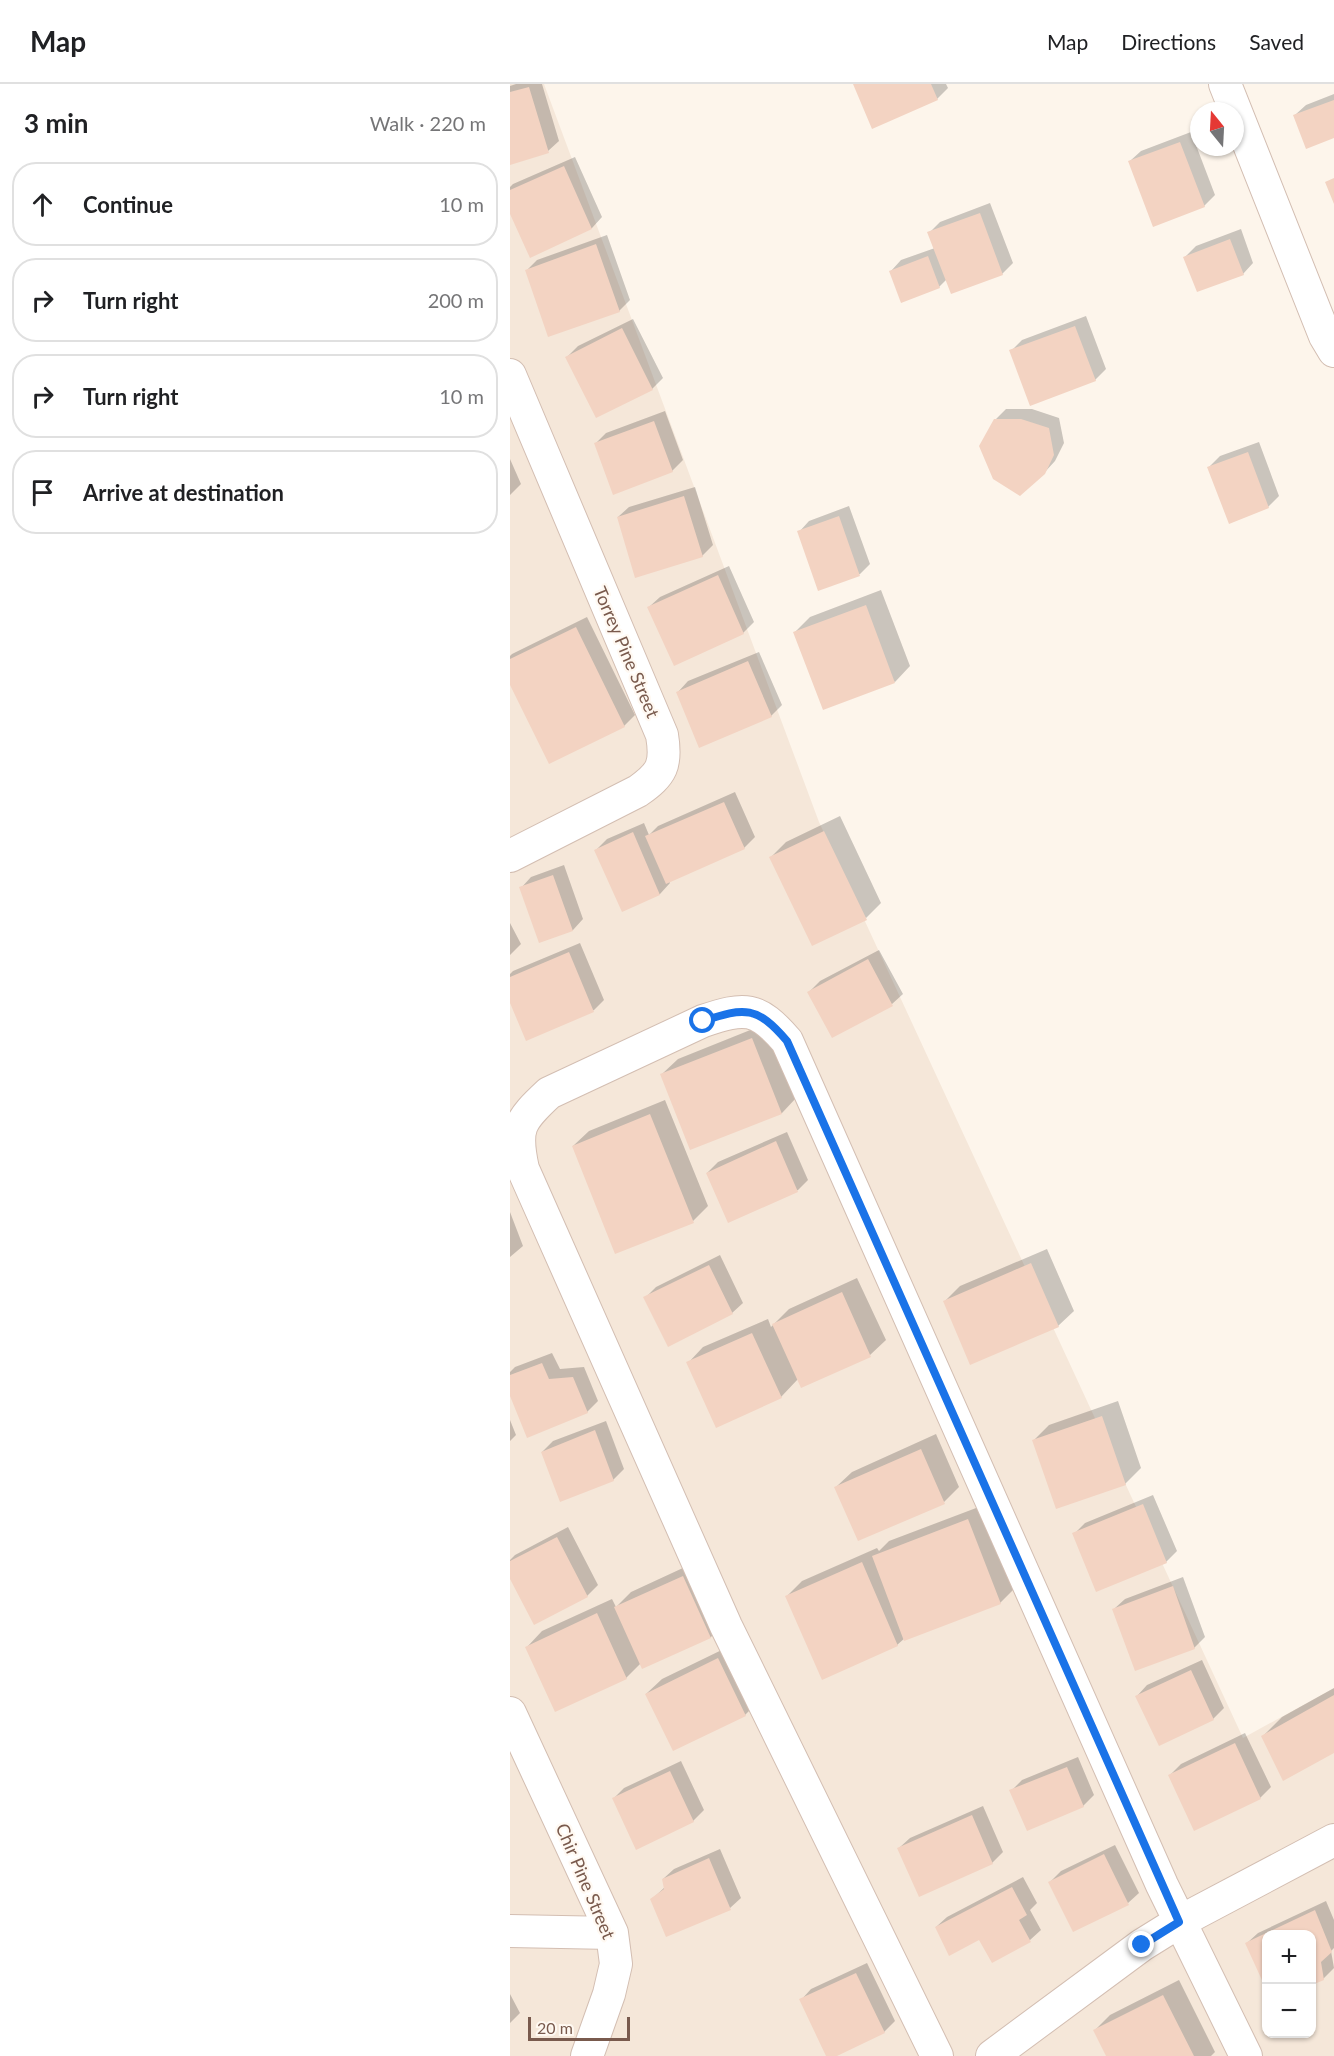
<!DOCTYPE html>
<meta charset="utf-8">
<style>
:root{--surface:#fff;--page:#f6f6f6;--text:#202124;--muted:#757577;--line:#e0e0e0}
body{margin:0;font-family:Lato,sans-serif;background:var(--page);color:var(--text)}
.controls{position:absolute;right:18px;bottom:18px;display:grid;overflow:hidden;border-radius:12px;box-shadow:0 2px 4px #0004}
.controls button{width:54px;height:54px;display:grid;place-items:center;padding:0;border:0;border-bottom:2px solid var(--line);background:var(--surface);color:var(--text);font:30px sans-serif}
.compass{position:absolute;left:680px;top:18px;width:54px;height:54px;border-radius:50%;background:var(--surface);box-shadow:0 2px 4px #0004;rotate:342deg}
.scale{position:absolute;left:18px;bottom:15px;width:102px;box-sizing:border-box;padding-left:6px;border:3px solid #795a4d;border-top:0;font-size:16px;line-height:21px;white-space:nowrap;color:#795a4d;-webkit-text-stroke:4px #fff9f2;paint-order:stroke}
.stop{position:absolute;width:18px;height:18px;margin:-14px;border:4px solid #1a73e8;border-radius:50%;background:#fff}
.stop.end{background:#1a73e8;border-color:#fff;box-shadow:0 2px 6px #0008}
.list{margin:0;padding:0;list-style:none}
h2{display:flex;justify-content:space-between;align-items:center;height:78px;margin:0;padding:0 24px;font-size:26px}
h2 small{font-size:20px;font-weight:400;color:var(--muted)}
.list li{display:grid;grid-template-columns:39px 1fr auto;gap:18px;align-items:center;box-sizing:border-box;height:84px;margin:0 12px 12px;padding:0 12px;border:2px solid var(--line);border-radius:24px}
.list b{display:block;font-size:22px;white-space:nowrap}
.list em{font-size:20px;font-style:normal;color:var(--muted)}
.icon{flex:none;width:33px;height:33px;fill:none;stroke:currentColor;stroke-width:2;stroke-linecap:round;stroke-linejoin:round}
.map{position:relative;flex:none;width:824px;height:1972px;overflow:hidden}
header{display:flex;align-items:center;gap:36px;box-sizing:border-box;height:84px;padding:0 30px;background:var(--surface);border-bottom:2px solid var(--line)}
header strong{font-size:28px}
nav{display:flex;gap:33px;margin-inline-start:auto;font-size:21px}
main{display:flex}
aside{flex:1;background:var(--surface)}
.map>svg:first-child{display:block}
</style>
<header>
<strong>Map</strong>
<nav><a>Map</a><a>Directions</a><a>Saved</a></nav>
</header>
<main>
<aside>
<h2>3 min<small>Walk · 220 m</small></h2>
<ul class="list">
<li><svg class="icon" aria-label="ahead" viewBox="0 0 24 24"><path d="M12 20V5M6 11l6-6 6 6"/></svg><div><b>Continue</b></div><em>10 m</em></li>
<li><svg class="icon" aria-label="right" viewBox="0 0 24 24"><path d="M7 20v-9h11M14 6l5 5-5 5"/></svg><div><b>Turn right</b></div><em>200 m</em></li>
<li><svg class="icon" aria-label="right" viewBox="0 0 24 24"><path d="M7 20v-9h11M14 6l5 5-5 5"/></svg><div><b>Turn right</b></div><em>10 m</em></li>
<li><svg class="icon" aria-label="arrive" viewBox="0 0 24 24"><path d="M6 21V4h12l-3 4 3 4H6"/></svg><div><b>Arrive at destination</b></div></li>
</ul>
</aside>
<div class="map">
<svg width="824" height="1972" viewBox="0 0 824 1972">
<rect width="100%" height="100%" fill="#fdf5eb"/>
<path fill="#f5e7d9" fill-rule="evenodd" d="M0,0H34L309,738L733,1654L824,1604V1972H0ZM756,1850H802V1950H756Z"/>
<path fill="#0003" d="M6,0H32L49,57L38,67L0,79V2Z
M344,0H436L438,4L427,15Z
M824,10V53L785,31L796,21Z
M681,48L705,111L694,122L620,77L631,67Z
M65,73L92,133L82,144L20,172L0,127V103L3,100Z
M480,119L503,179L492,190L437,195L429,203L381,187L391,176L425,164L419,149L430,138Z
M731,145L743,179L733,190L675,173L686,162Z
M97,151L120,216L109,227L17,186L27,176Z
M576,232L596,285L585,296L501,267L512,256Z
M123,235L153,294L142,305L57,273L68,262Z
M496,325H522L549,334L554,359L545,377L534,389L485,336Z
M155,327L173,376L162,387L86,359L96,349Z
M749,358L769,412L758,423L699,383L710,372Z
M0,375L11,400L0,411Z
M185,403L203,461L192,472L108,433L119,423Z
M339,422L360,480L350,490L309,505L289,448L299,437Z
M219,482L244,538L233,549L139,523L150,513Z
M371,506L400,582L385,598L285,548L300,533Z
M77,533L125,631L114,642L0,598V572L2,570Z
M249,568L272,621L261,632L168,608L178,597Z
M225,708L245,753L234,764L159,797L160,799L150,810L113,826L86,766L97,755L134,739L139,751L148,742Z
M330,732L371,819L356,834L261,773L276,758Z
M54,781L73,835L63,846L30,858L11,804L21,793Z
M0,839L11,860L0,871Z
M70,859L94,916L84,926L17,955L0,915V890L3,887Z
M369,866L393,910L382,920L323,952L299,908L310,897Z
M258,939L287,1013L272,1029L181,1064L152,990L168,975Z
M155,1016L198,1122L183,1137L63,1062L79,1047Z
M277,1048L298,1096L288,1106L218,1137L197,1089L208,1078Z
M0,1128L13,1162L0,1173Z
M537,1165L564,1227L548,1242L434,1218L450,1202Z
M210,1171L233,1219L222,1229L135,1214L146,1203Z
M347,1194L376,1256L360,1271L288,1295L271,1313L178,1279L193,1263L258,1235L261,1243L279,1225Z
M42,1269L50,1285L74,1283L88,1317L77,1328L0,1308V1288L5,1283Z
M608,1317L631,1384L615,1400L524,1356L539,1341Z
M0,1336L6,1351L0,1357Z
M96,1337L114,1385L103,1396L32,1368L43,1357Z
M426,1350L449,1403L434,1418L326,1403L342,1388Z
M643,1411L667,1467L656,1478L564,1450L575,1439Z
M474,1421L505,1504L490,1519L395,1554L387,1561L277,1512L292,1497L367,1464L369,1467L379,1457Z
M58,1443L88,1501L77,1512L0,1491V1476L5,1471Z
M188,1477L216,1537L201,1553L133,1583L131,1579L116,1594L17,1563L32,1547L102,1515L106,1523L121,1508Z
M673,1493L695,1553L684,1564L604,1525L615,1515Z
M224,1560L251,1615L235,1631L136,1610L152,1595Z
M692,1576L714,1624L703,1635L627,1612L637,1601Z
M824,1604V1667L753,1652L772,1633Z
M735,1649L761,1703L750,1714L685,1745L660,1691L671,1680Z
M568,1673L584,1711L573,1722L501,1707L512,1696Z
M171,1677L194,1726L183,1737L103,1715L114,1704Z
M473,1722L493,1768L482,1779L389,1764L400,1754Z
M605,1761L629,1809L618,1819L540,1798L551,1787Z
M210,1765L231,1814L220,1824L142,1815L155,1803L153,1795L164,1785Z
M513,1793L527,1819L520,1826L531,1846L520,1856L483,1877L469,1854L426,1843L437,1833Z
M816,1817L824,1836V1864L821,1867L824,1884L813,1895L802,1899V1850H756V1901L737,1859L748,1849Z
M357,1879L385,1937L374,1948L324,1972H317L291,1916L301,1905Z
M669,1896L705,1968L701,1972H598L585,1946L600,1931Z
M0,1910L10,1929L0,1939Z"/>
<path fill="#f3d3c2" d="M343,0H421L428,16L362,45Z
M19,3L39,69L0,81V8Z
M824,16V54L796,65L783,31Z
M670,58L695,123L643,143L618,77Z
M54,82L82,145L20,174L0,130V106Z
M824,94V120L815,98Z
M470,129L493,191L441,210L417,148Z
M720,155L734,191L687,208L673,173Z
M86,160L110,228L38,253L15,186Z
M418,172L430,204L391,219L379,187Z
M565,242L586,297L520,322L499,266Z
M112,244L143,306L86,334L55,273Z
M484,335H511L539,344L544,371L535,390L510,412L483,395L469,362Z
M144,337L163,388L103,411L84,359Z
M738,368L759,424L719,440L697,383Z
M174,412L193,473L125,494L107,433Z
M329,432L350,492L308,507L287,447Z
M208,491L234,550L164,582L137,523Z
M356,521L385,599L313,626L283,548Z
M66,543L115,643L39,680L0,601V575Z
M238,577L262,633L189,664L166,608Z
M214,718L235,765L156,800L135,752Z
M314,747L357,836L302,862L259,773Z
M123,748L150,811L112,828L84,766Z
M43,791L63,847L29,859L9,803Z
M59,868L84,928L16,957L0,919V893Z
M358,875L383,922L322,954L297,908Z
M242,954L272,1030L180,1066L150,990Z
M140,1030L184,1139L105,1170L62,1062Z
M266,1057L288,1108L218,1139L196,1089Z
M521,1179L549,1243L460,1281L433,1217Z
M199,1181L223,1230L158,1263L133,1213Z
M332,1208L361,1273L291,1304L262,1240Z
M242,1249L272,1314L206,1344L176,1278Z
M32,1279L39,1295L63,1293L78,1329L17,1354L0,1312V1291Z
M592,1332L616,1401L546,1425L522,1356Z
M85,1346L104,1397L50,1418L31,1368Z
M411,1365L435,1420L348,1457L324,1403Z
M633,1420L657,1479L586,1508L562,1449Z
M458,1435L491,1520L394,1557L362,1472Z
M47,1453L78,1513L24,1541L0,1495V1477Z
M352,1478L388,1562L312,1596L275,1512Z
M173,1492L201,1554L132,1585L104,1523Z
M663,1502L685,1565L625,1587L602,1525Z
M87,1529L117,1595L45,1628L15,1563Z
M208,1574L236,1632L163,1667L135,1610Z
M681,1586L704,1636L649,1662L625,1612Z
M824,1611V1669L773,1697L751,1652Z
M725,1659L751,1715L684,1747L658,1691Z
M557,1683L574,1723L517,1747L499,1706Z
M160,1687L184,1738L126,1766L102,1714Z
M462,1731L483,1780L409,1813L387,1764Z
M594,1770L619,1821L563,1848L538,1798Z
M199,1774L221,1826L156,1853L140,1815L154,1805L152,1795Z
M502,1803L517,1831L509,1836L521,1858L482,1879L469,1856L439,1872L425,1843Z
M805,1826L822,1868L811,1878L814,1896L802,1901V1850H756V1905L735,1859Z
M346,1889L375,1949L327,1972H316L289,1915Z
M653,1911L684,1972H596L583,1946Z"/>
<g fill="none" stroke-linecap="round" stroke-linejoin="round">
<g stroke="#d3beb2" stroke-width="34">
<path id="minor" d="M715,0L815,252L824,267
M0,291L152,651C157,681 152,690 128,707L0,772
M0,1629L102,1849L106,1880L99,1910L77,1972
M0,1847L102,1849
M427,1972L216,1542L13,1085C4,1044 9,1037 39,1009L193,937C235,923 247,922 277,957L652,1801L736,1972
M482,1972L632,1861L669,1838L824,1756"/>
</g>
<use href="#minor" stroke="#fff" stroke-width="32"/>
</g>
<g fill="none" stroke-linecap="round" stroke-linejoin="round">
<path stroke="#1a73e8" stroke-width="8" d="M193,937C235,923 247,922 277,957L669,1838L632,1861"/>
</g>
<g text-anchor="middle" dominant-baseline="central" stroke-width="4.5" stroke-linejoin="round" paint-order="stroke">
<g font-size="18" fill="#795a4d" stroke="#fff9f2">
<text transform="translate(117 568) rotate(67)">Torrey Pine Street</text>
<text transform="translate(76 1797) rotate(67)">Chir Pine Street</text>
</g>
</g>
</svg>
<div class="controls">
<button>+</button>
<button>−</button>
</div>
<svg class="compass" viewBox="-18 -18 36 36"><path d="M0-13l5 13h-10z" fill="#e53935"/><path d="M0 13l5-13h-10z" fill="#757577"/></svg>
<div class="scale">20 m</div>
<div class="stop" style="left:193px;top:937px"></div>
<div class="stop end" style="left:632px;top:1861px"></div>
</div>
</main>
